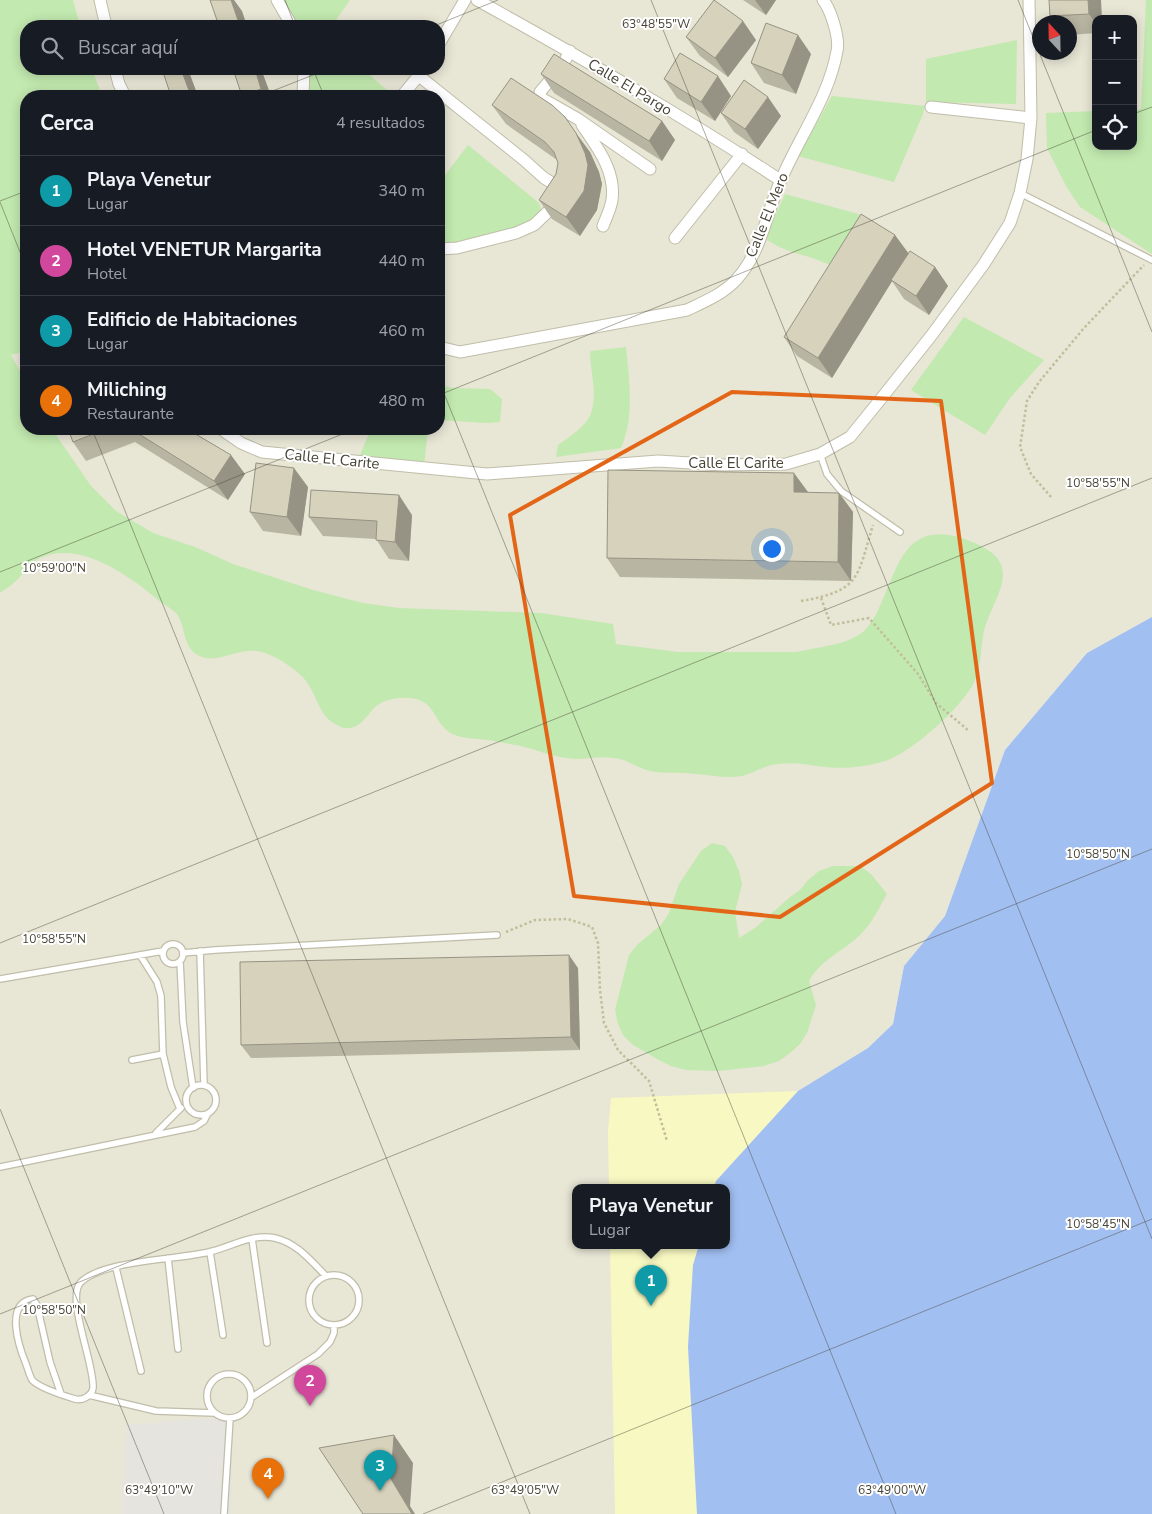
<!DOCTYPE html>
<html lang="es">
<meta charset="utf-8">
<style>
:root{--surface:#171b24;--page:#242831;--text:#f1f3f6;--muted:#9ea1a6;--line:#363941;--accent:#ff6c13}
body{margin:0;font-family:"Nunito Sans",sans-serif;background:var(--page);color:var(--text)}
.controls{position:absolute;right:15px;top:15px;display:grid;overflow:hidden;border-radius:10px;box-shadow:0 2px 12px #0003}
.controls button{width:45px;height:45px;display:grid;place-items:center;padding:0;border:0;border-bottom:1px solid var(--line);background:var(--surface);color:var(--text);font:25px sans-serif}
.compass{position:absolute;left:1032px;top:15px;width:45px;height:45px;border-radius:50%;background:var(--surface);box-shadow:0 2px 12px #0003;rotate:338deg}
.you{position:absolute;left:771px;top:548px;width:18px;height:18px;margin:-12px;border:4px solid #fff;border-radius:50%;background:#1a73e8;box-shadow:0 0 0 8px #1a73e833}
.badge{display:grid;place-items:center;width:32px;height:32px;border-radius:50%;background:var(--accent);color:#fff;font-size:16px;font-weight:700}
.pin{position:absolute;translate:-50% -41px;filter:drop-shadow(0 1px 2px #0008)}
.pin::after{content:'';position:absolute;top:26px;width:18px;height:15px;background:inherit;clip-path:polygon(0 0,100% 0,50% 100%)}
.popup{position:absolute;left:572px;top:1184px;width:158px;height:65px;box-sizing:border-box;display:grid;place-content:center;border-radius:10px;background:var(--surface);filter:drop-shadow(0 1px 4px #0005);font-size:16px;white-space:nowrap;color:var(--muted)}
.popup b{font-size:19px;color:var(--text)}
.popup::after{content:'';position:absolute;left:50%;top:100%;margin-left:-10px;border:10px solid transparent;border-top-color:var(--surface)}
.list{margin:0;padding:0;list-style:none}
h2{display:flex;justify-content:space-between;align-items:center;height:65px;margin:0;padding:0 20px;font-size:21px}
h2 small{font-size:16px;font-weight:400;color:var(--muted)}
.list li{display:grid;grid-template-columns:32px 1fr auto;gap:15px;align-items:center;box-sizing:border-box;height:70px;padding:0 20px;border-top:1px solid var(--line)}
.list b{display:block;font-size:19px;white-space:nowrap}
.list p{margin:0;font-size:16px;white-space:nowrap;color:var(--muted)}
.list em{font-size:16px;font-style:normal;color:var(--muted)}
.icon{flex:none;width:28px;height:28px;fill:none;stroke:currentColor;stroke-width:2;stroke-linecap:round;stroke-linejoin:round}
.map{position:relative;flex:none;width:1152px;height:1514px;overflow:hidden}
.search{position:absolute;background:var(--surface);box-shadow:0 2px 12px #0003;left:20px;top:20px;width:425px;height:55px;display:flex;align-items:center;gap:12px;box-sizing:border-box;padding:0 18px;border-radius:20px;color:var(--muted);font-size:19px}
.panel{position:absolute;background:var(--surface);box-shadow:0 2px 12px #0003;left:20px;top:90px;width:425px;height:345px;border-radius:20px}
.map>svg:first-child{display:block}
</style>
<div class="map">
<svg width="1152" height="1514" viewBox="0 0 1152 1514">
<rect width="100%" height="100%" fill="#f4f3e7"/>
<path fill="#e8e6d5" fill-rule="evenodd" d="M0,0H1152V617L1087,653L1005,750L945,916L904,966L893,1024L868,1048L798,1091L716,1181L714,1187H576V1245H699L693,1265L688,1347L697,1514H0ZM1096,19H1133V146H1096ZM1040,22H1070V52H1040ZM26,26H439V69H26ZM26,96H439V429H26Z"/>
<path fill="#c2e9af" d="M0,0H73L80,26H26V69H92L102,96H26V351L11,355L26,382V429H52L91,486L116,511L153,533L195,547L233,564L313,590L363,603L399,608L541,613L613,624L616,644L678,652H797C817,647 847,645 863,632C890,608 891,541 932,535C946,532 964,538 977,544C1023,565 996,593 985,627C980,644 982,664 975,680C965,705 911,753 885,761C867,767 843,769 824,767C809,765 794,762 778,764C765,765 754,773 742,776C727,779 711,775 696,774C681,772 665,774 650,771C637,768 627,759 614,758C601,756 588,759 576,759C555,758 536,749 516,745C503,743 490,740 478,739C469,738 463,738 455,735C432,726 439,701 410,698C399,697 383,699 374,708C366,717 359,730 344,728C342,728 340,726 337,725C321,717 319,703 311,689C308,682 302,676 296,671C283,661 265,649 248,651C230,652 213,665 196,654C182,645 186,625 176,613C171,608 163,604 157,599C128,575 80,540 40,558C30,563 25,571 18,579C13,584 6,589 0,593Z
M276,0H350L332,26H294Z
M1146,0H1152V254L1080,207L1066,186L1047,148L1046,113L1096,111V146H1133V110L1141,109Z
M1017,40L1016,104L926,102V59Z
M308,69H363L388,91L385,96H310Z
M832,96L925,106L923,114L894,182L798,156Z
M468,145L539,203L541,209L540,217L525,226L449,247L439,243V183Z
M785,194L855,213L871,219L840,269C833,266 825,263 818,260C799,253 781,251 765,238Z
M964,317L1044,360L1010,398L985,435L911,390Z
M626,347C629,380 635,416 621,448L556,457L558,445C568,438 587,426 591,413C598,394 590,371 590,351Z
M439,385L454,388L490,389L502,399L500,422L486,423L439,420Z
M371,429H428L424,466L358,460Z
M712,843L725,846L733,857L739,871L742,884L735,912L739,938L755,928L789,898L800,890L808,880L819,871L833,866H860L871,874L887,894C879,908 872,923 861,934C844,951 821,959 809,981L816,1005L807,1033L800,1044L790,1053L779,1061L764,1066L718,1071L686,1070L671,1066L659,1060L633,1045L623,1035L618,1024L615,1010L629,955L638,944L661,925L669,913L679,884L701,851Z"/>
<path fill="#f8f9c2" d="M798,1091L716,1181L714,1187H609L608,1132L611,1098Z
M610,1245H699L693,1265L688,1347L697,1514H615Z"/>
<path fill="#e5e4df" d="M233,1416L231,1514H122L126,1425Z"/>
<path fill="#a2bff2" d="M1152,617V1514H697L688,1347L693,1265L699,1245H726V1187H714L716,1181L798,1091L868,1048L893,1024L904,966L945,916L1005,750L1087,653Z"/>
<g fill="none" stroke-linecap="round" stroke-linejoin="round">
<g stroke="#c0bda9" stroke-width="8">
<path id="lane" d="M1020,193L1152,260
M820,454L827,474L841,491L900,532
M163 954a10 10 0 1 1 20 0a10 10 0 1 1-20 0Z
M200,951L204,1085
M183,953L215,950L497,935
M140,955L157,982L161,996L163,1054L171,1087L180,1109
M180,961L183,1022L193,1088
M0,979L163,951
M132,1060L163,1054
M186 1100a15 15 0 1 1 30 0a15 15 0 1 1-30 0Z
M156,1133L181,1108
M0,1167L195,1127L204,1121L207,1115
M252,1239L267,1343
M210,1252L223,1335
M168,1258L178,1349
M116,1268L141,1371
M309 1300a25 25 0 1 1 50 0a25 25 0 1 1-50 0Z
M207 1396a22 22 0 1 1 44 0a22 22 0 1 1-44 0Z
M61,1394L50,1362L37,1305L33,1299C4,1303 19,1347 26,1364C28,1369 30,1378 33,1381C41,1388 65,1396 75,1399C82,1401 92,1396 93,1388C95,1365 65,1297 81,1282C104,1260 177,1260 209,1252C231,1247 252,1233 275,1238C297,1243 311,1261 326,1276
M89,1395L156,1411L215,1413
M252,1397L318,1354L330,1342L334,1333V1325
M224,1514L230,1418"/>
</g>
<g stroke="#c0bda9" stroke-width="13">
<path id="street" d="M100,0L106,26
M277,0L292,26
M477,0C580,57 682,115 780,180
M439,44L465,0
M570,51L562,66L540,92L541,98L578,119L650,169
M115,69L119,84L125,96
M419,76L524,160L544,178L554,184L558,193L556,204L534,225L516,233L457,248L439,249
M303,96L304,69
M402,96L424,69
M931,107L1031,118
M582,125C597,147 616,171 612,200C611,208 606,218 603,226
M675,238L742,154
M439,347L460,352L687,310C704,302 723,294 736,280C762,252 766,213 781,180C799,137 829,97 837,51C840,39 831,10 823,0
M221,429L241,443L262,452L487,474L658,461L723,465L786,464L820,454L850,437L880,400L931,336L984,264L1010,223L1020,193L1027,159L1031,118L1029,0"/>
</g>
<path stroke="#c2bd9a" stroke-width="2.5" stroke-dasharray="2.5 2.5" stroke-linecap="butt" d="M1051,497L1031,474L1020,447L1027,401L1039,382L1084,328L1144,265
M821,598L831,625L869,618L918,674L936,703L969,731
M801,601C861,591 857,577 873,525
M506,932L535,920L568,919L592,927L598,943L600,990L604,1023L618,1050L649,1081L667,1141"/>
<use href="#lane" stroke="#fff" stroke-width="5.5"/>
<use href="#street" stroke="#fff" stroke-width="11"/>
</g>
<path fill="#b8b5a2" d="M743,0H776L766,15Z
M1101,0L1096,19V33L1070,35V22H1054L1050,16Z
M686,37L756,40L728,77L700,56Z
M811,54L796,94L764,83L751,63Z
M233,69H261L271,96H243Z
M541,74L662,121L675,140L662,161L554,93Z
M664,79L731,96L715,121L677,98Z
M492,105L590,152L599,172L602,184L597,210L580,236L552,219L539,200L556,174L558,163L557,160L506,124Z
M721,113L781,116L758,149L734,132Z
M908,253L935,267L948,286L929,315L904,299L892,281L832,378L797,356L784,337Z
M68,429H187L245,474L228,500L135,442L86,461L73,442Z
M308,487L301,536L263,531L250,512Z
M808,493H839L853,512L851,581L620,577L607,558Z
M412,515L409,561L389,559L376,539L323,536L309,517Z
M578,968L580,1050L251,1058L241,1045Z"/>
<path fill="#969384" d="M231,0H234L242,11L247,26H240Z
M755,0H776L766,15Z
M1088,0H1101L1102,19H1096V24L1089,14Z
M743,21L756,40L728,77L715,58Z
M798,35L811,54L796,94L782,75Z
M181,69H188L198,96H191Z
M255,69H261L271,96H266L261,89Z
M718,76L731,96L715,121L701,102Z
M768,97L781,116L758,149L745,129Z
M662,121L675,140L662,161L649,141Z
M576,133L590,152L599,172L602,184L597,210L580,236L566,217Z
M895,235L909,254L832,378L818,358Z
M935,267L948,286L929,315L916,296Z
M231,455L245,474L228,500L214,481Z
M294,468L308,487L301,536L287,517Z
M794,473L808,492H794Z
M839,493L853,512L851,581L838,562Z
M399,495L412,515L409,561L395,542Z
M569,955L578,968L580,1050L571,1037Z
M394,1435L413,1463L410,1506L415,1514H412L391,1479Z"/>
<path fill="#d6d2bc" stroke="#969384" d="M210,0H231L240,26H219Z
M714,0L743,21L715,58L686,37Z
M1049,0H1088L1089,14L1050,16Z
M766,23L798,35L782,75L751,63Z
M680,53L718,76L701,102L664,79Z
M554,54L662,121L649,141L541,74Z
M162,69H181L191,96H171Z
M233,69H255L261,89L242,96Z
M511,78L552,105L565,117L576,133L585,153L588,165L584,191L566,217L539,200L556,174L558,163L554,152L545,142L492,105Z
M744,80L768,97L745,129L721,113Z
M861,214L895,235L818,358L784,337Z
M910,251L935,267L916,296L891,280Z
M68,429H106L73,442Z
M131,429H187L231,455L214,481Z
M256,463L294,468L287,517L250,512Z
M608,470L794,473V492L839,493L838,562L607,558Z
M311,490L399,495L395,542L376,540L377,521L309,517Z
M569,955L571,1037L241,1045L240,962Z
M394,1435L391,1479L412,1514H363L319,1448Z"/>
<path fill="none" stroke="#e36618" stroke-width="4" stroke-linejoin="round" d="M732,392L941,401L992,783L780,917L574,896L510,515Z"/>
<path fill="none" stroke="#474436" stroke-width="1" stroke-opacity="0.45" d="M285,0L295,26M651,0L1152,1239M1018,0L1152,332M434,26L498,0M313,69L324,96M260,96L328,69M1133,114L1152,107M0,201L26,191M0,202L26,267M439,381L896,1514M439,395L1096,130M92,429L530,1514M0,572L355,429M0,943L1152,478M0,1109L164,1514M0,1314L1152,849M423,1514L1152,1219"/>
<g text-anchor="middle" dominant-baseline="central" stroke-width="4" stroke-linejoin="round" paint-order="stroke">
<g font-size="15" fill="#474436" stroke="#fff">
<text transform="translate(630 87) rotate(31)">Calle El Pargo</text>
<text transform="translate(767 215) rotate(-68)">Calle El Mero</text>
<text transform="translate(332 459) rotate(6)">Calle El Carite</text>
<text x="736" y="463">Calle El Carite</text>
</g>
</g>
<g font-size="12" text-anchor="middle" fill="#474436" stroke="#fff" stroke-width="4" stroke-linejoin="round" paint-order="stroke">
<text x="656" y="28">63°48'55"W</text>
<text x="1098" y="487">10°58'55"N</text>
<text x="54" y="572">10°59'00"N</text>
<text x="1098" y="858">10°58'50"N</text>
<text x="54" y="943">10°58'55"N</text>
<text x="1098" y="1228">10°58'45"N</text>
<text x="54" y="1314">10°58'50"N</text>
<text x="159" y="1494">63°49'10"W</text>
<text x="525" y="1494">63°49'05"W</text>
<text x="892" y="1494">63°49'00"W</text>
</g>
</svg>
<div class="controls">
<button>+</button>
<button>−</button>
<button><svg class="icon" aria-label="locate" viewBox="0 0 24 24"><circle cx="12" cy="12" r="6"/><path d="M12 2v4M12 18v4M2 12h4M18 12h4"/></svg></button>
</div>
<svg class="compass" viewBox="-18 -18 36 36"><path d="M0-13l5 13h-10z" fill="#e53935"/><path d="M0 13l5-13h-10z" fill="#9ea1a6"/></svg>
<div class="you"></div>
<div class="pin badge" style="left:651px;top:1306px;background:#0f9aa8">1</div>
<div class="popup"><b>Playa Venetur</b>Lugar</div>
<div class="pin badge" style="left:310px;top:1406px;background:#d1479c">2</div>
<div class="pin badge" style="left:380px;top:1491px;background:#0f9aa8">3</div>
<div class="pin badge" style="left:268px;top:1499px;background:#e8710a">4</div>
<div class="search"><svg class="icon" aria-label="search" viewBox="0 0 24 24"><circle cx="10" cy="10" r="6"/><path d="M15 15l6 6"/></svg>Buscar aquí</div>
<section class="panel">
<h2>Cerca<small>4 resultados</small></h2>
<ul class="list">
<li><span class="badge" style="background:#0f9aa8">1</span><div><b>Playa Venetur</b><p>Lugar</p></div><em>340 m</em></li>
<li><span class="badge" style="background:#d1479c">2</span><div><b>Hotel VENETUR Margarita</b><p>Hotel</p></div><em>440 m</em></li>
<li><span class="badge" style="background:#0f9aa8">3</span><div><b>Edificio de Habitaciones</b><p>Lugar</p></div><em>460 m</em></li>
<li><span class="badge" style="background:#e8710a">4</span><div><b>Miliching</b><p>Restaurante</p></div><em>480 m</em></li>
</ul>
</section>
</div>
